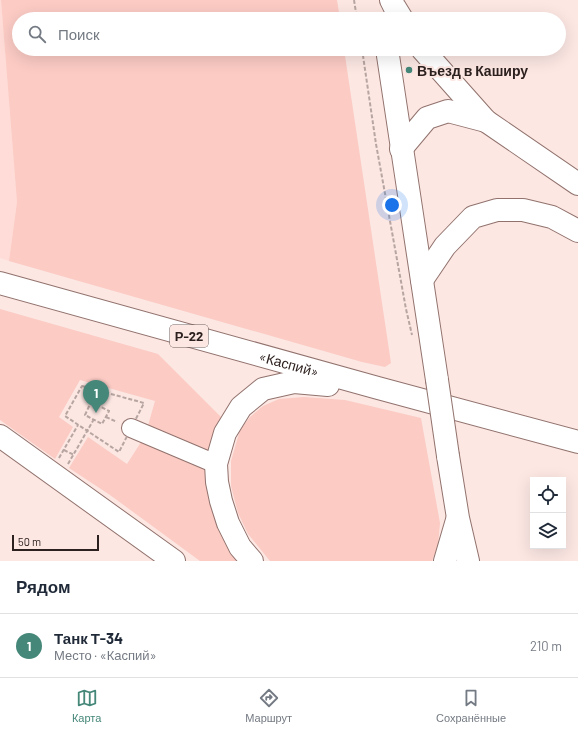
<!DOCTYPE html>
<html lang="ru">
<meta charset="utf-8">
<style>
:root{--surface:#fff;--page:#f6f6f7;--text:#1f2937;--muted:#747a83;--line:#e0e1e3;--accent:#458779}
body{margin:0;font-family:Barlow,sans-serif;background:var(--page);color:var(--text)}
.controls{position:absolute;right:12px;bottom:12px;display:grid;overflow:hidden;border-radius:0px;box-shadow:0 4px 16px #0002}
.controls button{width:36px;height:36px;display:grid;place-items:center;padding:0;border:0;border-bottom:1px solid var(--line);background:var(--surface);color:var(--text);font:20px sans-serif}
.scale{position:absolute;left:12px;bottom:10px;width:87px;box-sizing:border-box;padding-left:4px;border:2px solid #2d211f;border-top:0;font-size:11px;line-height:14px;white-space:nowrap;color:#2d211f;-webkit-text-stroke:3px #fce7e3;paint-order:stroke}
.you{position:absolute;left:392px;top:205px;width:14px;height:14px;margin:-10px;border:3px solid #fff;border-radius:50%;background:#1a73e8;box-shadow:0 0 0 6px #1a73e833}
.badge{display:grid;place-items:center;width:26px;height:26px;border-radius:50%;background:var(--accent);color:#fff;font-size:13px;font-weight:700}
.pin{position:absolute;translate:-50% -33px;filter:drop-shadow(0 1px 2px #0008)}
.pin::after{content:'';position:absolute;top:21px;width:14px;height:12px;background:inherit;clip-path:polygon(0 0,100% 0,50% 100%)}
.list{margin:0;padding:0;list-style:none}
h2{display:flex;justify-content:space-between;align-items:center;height:52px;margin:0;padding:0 16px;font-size:17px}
h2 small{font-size:13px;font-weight:400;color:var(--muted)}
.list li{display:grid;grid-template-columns:26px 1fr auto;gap:12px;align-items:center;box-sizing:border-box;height:64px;padding:0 16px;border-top:1px solid var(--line)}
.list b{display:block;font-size:15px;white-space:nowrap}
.list p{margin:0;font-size:13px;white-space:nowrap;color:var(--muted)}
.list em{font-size:13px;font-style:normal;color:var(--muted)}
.icon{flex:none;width:22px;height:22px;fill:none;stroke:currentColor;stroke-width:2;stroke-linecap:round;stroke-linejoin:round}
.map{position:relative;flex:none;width:578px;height:561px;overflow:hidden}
.search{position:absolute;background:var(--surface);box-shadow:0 4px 16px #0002;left:12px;right:12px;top:12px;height:44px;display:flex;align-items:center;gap:10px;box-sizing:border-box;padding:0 14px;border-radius:22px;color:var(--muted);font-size:15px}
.sheet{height:116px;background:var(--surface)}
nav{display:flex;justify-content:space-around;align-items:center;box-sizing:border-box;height:56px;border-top:1px solid var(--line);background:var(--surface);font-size:11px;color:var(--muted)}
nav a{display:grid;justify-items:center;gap:2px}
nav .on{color:var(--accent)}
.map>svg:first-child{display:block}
</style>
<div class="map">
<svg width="578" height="561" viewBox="0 0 578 561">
<rect width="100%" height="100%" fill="#fce7e3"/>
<path fill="#ffdcd7" d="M0,0H1L17,202L9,261L0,258Z"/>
<path fill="#fbcbc4" d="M1,0H337L340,19H19V49H344L391,363L385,367L362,362L9,261L17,202Z
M0,309L158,354L221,417L210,449L204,451L147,429L155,401L80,380L59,417L73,427L55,459L0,420Z
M304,397L345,400L421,418L440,523L438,545L432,561H270L248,534L238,513L231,486V461L240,430L250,417L263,406L279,399Z
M88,437L127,464L143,439L204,469L208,474L242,561H200L110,495L69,468Z"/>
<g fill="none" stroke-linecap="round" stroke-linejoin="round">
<g stroke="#91726d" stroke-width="20">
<path id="minor" d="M131,428L216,464"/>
</g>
<g stroke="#91726d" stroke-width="24">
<g id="major">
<path d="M391,0L394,6L402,19"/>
<path d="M387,49C403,159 421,270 437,380"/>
<path d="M422,49L486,121L578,184"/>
<path d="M401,149L427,118L448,111L486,121"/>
<path d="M422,280L445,246L473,217L497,210H523L552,217L578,231"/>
<path id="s1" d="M0,283L378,388L578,442"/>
<path d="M0,436L174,561"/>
<path d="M448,456L458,518L468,561"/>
<path d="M252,561L240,547L228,523L221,501L217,482L216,464L225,433L241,407L263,389L294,382L328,385"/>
<path d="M445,561L457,520"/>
</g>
</g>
<path stroke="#b7a5a1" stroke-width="2" stroke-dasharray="4 2" stroke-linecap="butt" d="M354,0L357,19
M362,49L376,144L406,309L412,335
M82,386L144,403L119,452L65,416Z
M91,402L109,411L102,424L85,415Z
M106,417L117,422
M64,450L74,455
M59,458L78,425
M68,464L94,419"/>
<use href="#minor" stroke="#fff" stroke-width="18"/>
<use href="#major" stroke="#fff" stroke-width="22"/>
<g stroke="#91726d" stroke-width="24" stroke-linecap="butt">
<path id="major-bridge" d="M437,380L448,456"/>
</g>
<use href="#major-bridge" stroke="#fff" stroke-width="22"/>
</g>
<circle fill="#458779" stroke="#fce7e3" stroke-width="1.5" cx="409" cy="70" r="4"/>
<g text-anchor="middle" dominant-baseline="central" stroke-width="4" stroke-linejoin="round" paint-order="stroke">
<rect fill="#fce7e3" stroke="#6b5c5a" stroke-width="1" x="170" y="325" width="38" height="22" rx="3"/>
<g font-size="13" font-weight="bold" fill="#2d211f">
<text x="189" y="336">Р-22</text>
</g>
<g font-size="14" font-weight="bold" fill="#2d211f" stroke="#fce7e3" text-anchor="start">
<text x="417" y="70">Въезд в Каширу</text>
</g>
<g font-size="14" fill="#2d211f" stroke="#fce7e3">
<text stroke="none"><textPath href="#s1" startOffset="300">«Каспий»</textPath></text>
</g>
</g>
</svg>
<div class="controls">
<button><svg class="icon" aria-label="locate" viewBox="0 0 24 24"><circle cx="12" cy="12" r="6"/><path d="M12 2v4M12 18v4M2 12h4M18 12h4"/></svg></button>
<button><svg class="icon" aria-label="layers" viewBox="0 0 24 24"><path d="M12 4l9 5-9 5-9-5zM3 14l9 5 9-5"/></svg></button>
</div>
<div class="scale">50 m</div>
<div class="you"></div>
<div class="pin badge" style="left:96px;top:413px">1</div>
<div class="search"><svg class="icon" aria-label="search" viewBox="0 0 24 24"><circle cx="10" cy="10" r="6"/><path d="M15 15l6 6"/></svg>Поиск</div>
</div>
<section class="sheet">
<h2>Рядом<small></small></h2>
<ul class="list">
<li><span class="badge">1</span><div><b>Танк Т-34</b><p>Место · «Каспий»</p></div><em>210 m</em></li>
</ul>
</section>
<nav>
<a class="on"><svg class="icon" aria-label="map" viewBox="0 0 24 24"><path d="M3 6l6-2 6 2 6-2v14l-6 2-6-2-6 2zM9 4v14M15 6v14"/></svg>Карта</a>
<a><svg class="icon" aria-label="directions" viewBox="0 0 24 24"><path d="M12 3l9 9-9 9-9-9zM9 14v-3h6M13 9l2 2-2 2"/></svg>Маршрут</a>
<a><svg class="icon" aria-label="saved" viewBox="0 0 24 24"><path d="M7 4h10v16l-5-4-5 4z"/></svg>Сохранённые</a>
</nav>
